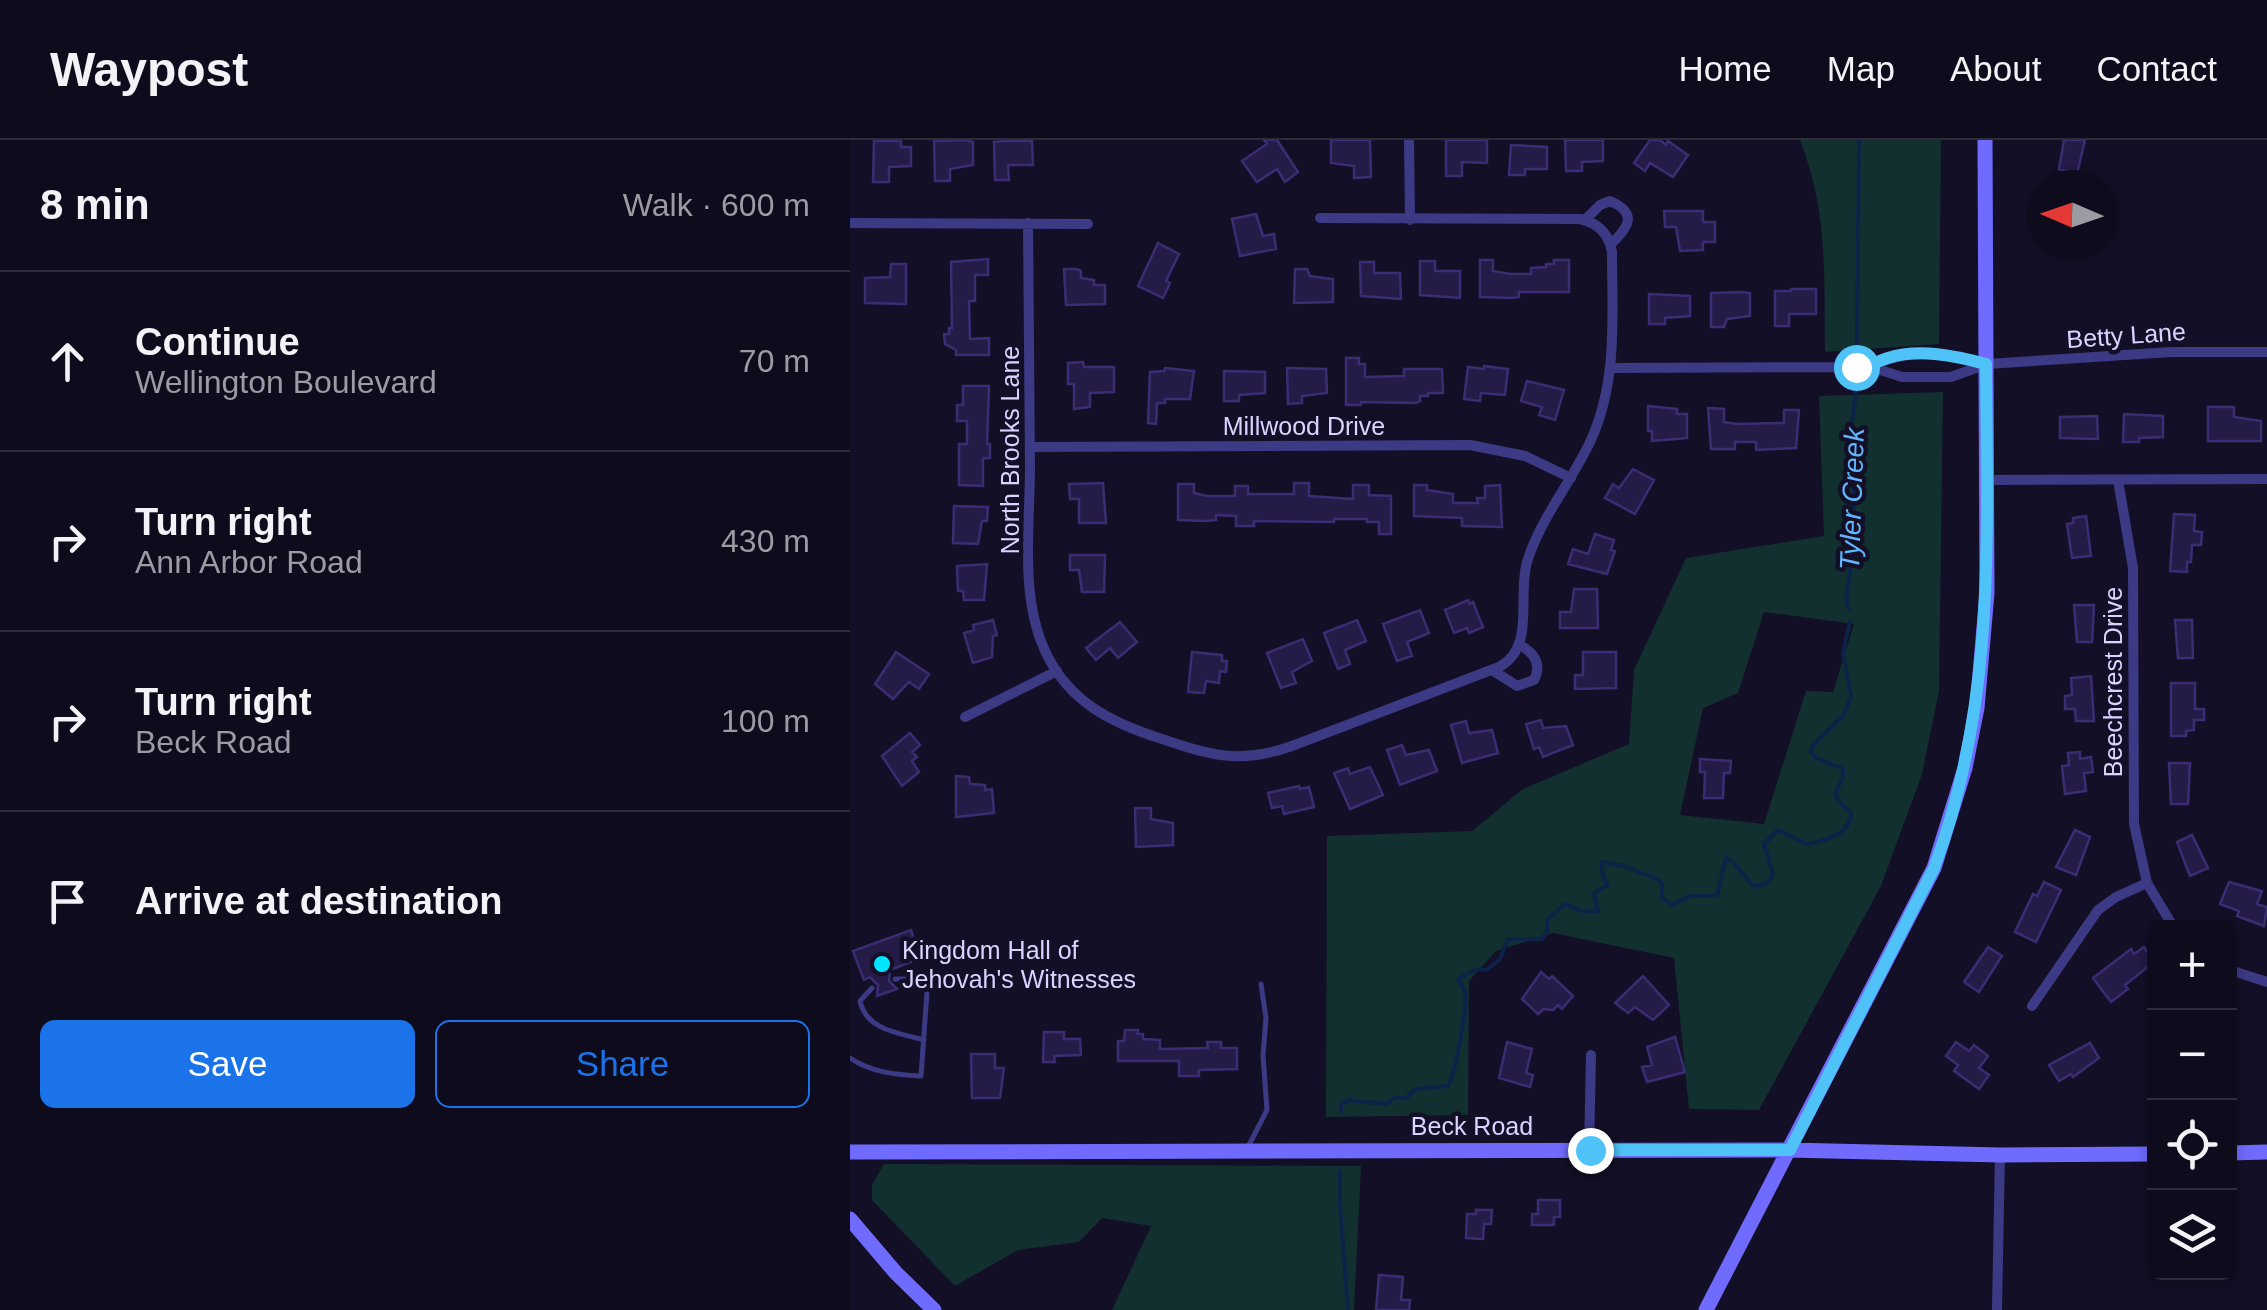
<!DOCTYPE html>
<meta charset="utf-8">
<style>
:root{--surface:#0e0b1c;--page:#171425;--text:#f1f3f6;--muted:#9b9ba3;--line:#2e2b3b;--accent:#1a73e8}
body{margin:0;font-family:Helvetica,sans-serif;background:var(--page);color:var(--text)}
.controls{position:absolute;right:30px;bottom:30px;display:grid;overflow:hidden;border-radius:15px;box-shadow:0 5px 15px #0003}
.controls button{width:90px;height:90px;display:grid;place-items:center;padding:0;border:0;border-bottom:2px solid var(--line);background:var(--surface);color:var(--text);font:50px sans-serif}
.compass{position:absolute;left:1177px;top:30px;width:90px;height:90px;border-radius:50%;background:var(--surface);box-shadow:0 5px 15px #0003;rotate:272deg}
.stop{position:absolute;width:30px;height:30px;margin:-22px;border:8px solid #4fc3f7;border-radius:50%;background:#fff}
.stop.end{background:#4fc3f7;border-color:#fff;box-shadow:0 2px 10px #0008}
.list{margin:0;padding:0;list-style:none}
h2{display:flex;justify-content:space-between;align-items:center;height:130px;margin:0;padding:0 40px;font-size:42px}
h2 small{font-size:32px;font-weight:400;color:var(--muted)}
.list li{display:grid;grid-template-columns:65px 1fr auto;gap:30px;align-items:center;box-sizing:border-box;height:180px;padding:0 40px;border-top:2px solid var(--line)}
.list b{display:block;font-size:38px;white-space:nowrap}
.list p{margin:0;font-size:32px;white-space:nowrap;color:var(--muted)}
.list em{font-size:32px;font-style:normal;color:var(--muted)}
.actions{display:flex;gap:20px;padding:30px 40px}
.actions a{flex:1;padding:22px 0;border:2px solid var(--accent);border-radius:15px;text-align:center;font-size:35px;color:var(--accent)}
.actions .main{background:var(--accent);color:#fff}
.icon{flex:none;width:55px;height:55px;fill:none;stroke:currentColor;stroke-width:2;stroke-linecap:round;stroke-linejoin:round}
.map{position:relative;flex:none;width:1417px;height:1170px;overflow:hidden}
header{display:flex;align-items:center;gap:60px;box-sizing:border-box;height:140px;padding:0 50px;background:var(--surface);border-bottom:2px solid var(--line)}
header strong{font-size:48px}
nav{display:flex;gap:55px;margin-inline-start:auto;font-size:35px}
main{display:flex}
aside{flex:1;background:var(--surface)}
.map>svg:first-child{display:block}
</style>
<header>
<strong>Waypost</strong>
<nav><a>Home</a><a>Map</a><a>About</a><a>Contact</a></nav>
</header>
<main>
<aside>
<h2>8 min<small>Walk · 600 m</small></h2>
<ul class="list">
<li><svg class="icon" aria-label="ahead" viewBox="0 0 24 24"><path d="M12 20V5M6 11l6-6 6 6"/></svg><div><b>Continue</b><p>Wellington Boulevard</p></div><em>70 m</em></li>
<li><svg class="icon" aria-label="right" viewBox="0 0 24 24"><path d="M7 20v-9h11M14 6l5 5-5 5"/></svg><div><b>Turn right</b><p>Ann Arbor Road</p></div><em>430 m</em></li>
<li><svg class="icon" aria-label="right" viewBox="0 0 24 24"><path d="M7 20v-9h11M14 6l5 5-5 5"/></svg><div><b>Turn right</b><p>Beck Road</p></div><em>100 m</em></li>
<li><svg class="icon" aria-label="arrive" viewBox="0 0 24 24"><path d="M6 21V4h12l-3 4 3 4H6"/></svg><div><b>Arrive at destination</b></div></li>
</ul>
<div class="actions"><a class="main">Save</a><a>Share</a></div>
</aside>
<div class="map">
<svg width="1417" height="1170" viewBox="0 0 1417 1170">
<rect width="100%" height="100%" fill="#130f26"/>
<path fill="#12302f" fill-rule="evenodd" d="M950,0H1091L1089,204L975,212C974,137 978,71 950,0Z
M1093,252L1089,551L1072,634L1031,746L909,970L839,969L824,818L703,793L646,811L619,841L618,975L476,977L477,696L622,691L673,649L779,604L784,530L836,418L974,396L969,256ZM914,472L1004,484L983,552L956,551L914,684L830,675L853,568L888,553Z
M34,1024L511,1026L504,1170H262L301,1086L252,1078L229,1102L168,1110L105,1146L22,1060V1045Z"/>
<g fill="none" stroke-linecap="round" stroke-linejoin="round">
<path stroke="#0c2248" stroke-width="4" d="M1007,210L1009,0
M999,469L996,459L1003,411L1004,345L1000,300L1006,250
M491,972V965L498,960L535,964L545,958H556L566,949L598,946C605,934 618,867 615,853C615,849 610,842 608,839L627,829L637,830L650,819L658,799H692L697,792V780L715,764L731,771H748L744,753L758,745L753,737L751,722L774,726L809,740L812,744V758L823,765L839,756H867L876,718L883,722L902,745C910,748 921,742 923,734L914,704L928,690L957,704C976,701 1002,693 1001,672L989,662L985,654L993,637V629L966,618L961,612L963,605L993,576L1001,556L993,513L1000,481
M490,1031V1065L498,1170"/>
</g>
<path fill="#241b47" stroke="#3b2d73" stroke-width="2.5" d="M114,0L123,2V25L100,29V41H85L84,1Z
M414,0H427L448,32L435,42L427,29L407,42L392,21L417,4Z
M481,0H520L521,37L504,38V26L481,23Z
M596,0H637V23L612,22V36H596Z
M715,0H753V21L732,22V31H716Z
M800,0H810L816,5L818,1L838,15L823,37L800,23L795,31L784,23Z
M1214,0H1235L1227,34L1209,29Z
M24,1H51V7H61V26L39,27V42H23Z
M155,1H182L183,25H158L159,40H145L144,2Z
M661,5L697,7V29H675V35H659Z
M814,71H853V82H865V102H853V110L830,111L826,87H815Z
M406,74L413,96L424,94L426,109L390,116L382,79Z
M308,103L329,114L316,141L320,143L313,158L288,146Z
M138,119V135H125V161H119L120,199L139,198V215H106V210L95,204L94,194H99V188H102L101,122Z
M630,120H643V131L660,134H681V128L696,127V124H704V120H719V152H669V157L662,158L630,157Z
M570,121H585V131H610V158L570,155Z
M510,122H524V133H550L551,159L511,156Z
M41,124H56V164L15,163V138L40,137Z
M214,129H227L231,131V138L244,140V145H255V164L216,165Z
M445,129H457L460,136L483,139V162L444,163Z
M941,149H966V174H939V186H925V151H941Z
M892,152L900,153V176L877,179L874,187H861V153Z
M799,154L840,156V176L815,178V184H799Z
M496,218H509V224H515V237L554,236V229H592L593,253H578V256H570V261L566,263L511,262V265H496Z
M233,222L234,227H264V252L240,253V267L224,269V244H218V223Z
M634,226L658,229L655,255L631,253L630,261L614,259L618,227L634,229Z
M315,228L344,231L340,259H315V263H307L306,284L298,283L300,232L314,231Z
M437,228L476,229L477,253L452,256V263L438,264Z
M374,231L415,232V253L389,255V261H374Z
M677,241L714,250L705,280L689,275L692,267L671,261Z
M113,246H139L137,304H140V318H133V346L109,345V304H117V281H107V265H113Z
M798,266L827,269V274H837V298L802,301V291H798Z
M1358,267H1384V277L1411,281V301H1358Z
M858,268L874,269V282L886,284L934,283V270H949L946,308L906,310V302H885V309H861Z
M1274,274L1313,276V297L1289,298V302H1273Z
M1247,276L1248,299L1210,298V277Z
M783,329L804,340L785,374L755,358L763,344L769,348Z
M253,343L256,383H229V359H220L219,344Z
M444,343H459V356L503,359V345H519V355L541,356V394H529V382H517V379H484V382L404,381V386H386V376L366,375V380L357,381L328,380V344H344V353L357,356H385V346H398V354H444Z
M564,345H577V350L603,354V363H628L627,358H635V346L650,345L652,387L612,386V378L564,376Z
M104,366L138,367L137,381H132L128,404L103,403Z
M1324,374L1345,375L1344,391L1352,392L1351,405H1342L1341,422H1337V432L1320,431Z
M1236,376L1241,416L1222,418L1217,384L1223,383V378Z
M745,394L764,400L761,410L765,411L757,434L718,424L723,409L738,414Z
M220,415H255L254,452H232L229,430H220Z
M137,424L134,460H114L113,451H108L107,426Z
M724,449H747L748,488H710V472H721Z
M618,460L620,464L623,462L633,487L619,493L617,488L604,493L595,470Z
M1224,465H1244L1242,502H1227Z
M570,470L579,493L557,502L562,516L547,521L533,484Z
M143,480L147,495L143,496L142,517L123,523L114,493L124,490L123,485Z
M507,480L516,501L495,510L500,524L488,529L474,493Z
M1325,480H1342L1343,518H1328Z
M270,482L287,502L268,518L260,508L246,520L236,508Z
M453,499L462,521L442,532L446,543L431,548L417,513Z
M46,512L79,534L69,549L59,542L43,559L25,544Z
M342,512L372,515V521H377L376,532L370,531L369,543L356,541L354,553L338,552Z
M733,512H766V548L725,549V535H733Z
M1241,536L1244,581H1226L1225,569H1215V556L1222,555L1221,538Z
M1321,543H1345V569H1354V580H1344V590L1336,591V596H1321Z
M691,580L693,588L716,586L723,605L693,617L689,607L684,609L676,584Z
M616,581L619,593L642,590L648,613L612,623L601,585Z
M60,593L70,605L62,612L67,617L62,621L69,632L52,646L32,616Z
M552,605L556,615L579,610L587,631L550,645L537,610Z
M1230,612V619L1241,617L1243,632L1234,633L1236,651L1215,654L1212,626L1219,625L1218,613Z
M850,619L881,621L880,633H874L873,658H854L855,632H850Z
M1319,623H1340L1338,664H1321Z
M520,627L533,655L500,669L484,633L498,628L500,634Z
M106,636L119,637L120,644L135,645V650L142,649L144,673L106,677Z
M449,646L450,649L459,647L464,667L434,674L432,666L422,668L418,653Z
M285,668H301V679L323,683V705L286,707Z
M1225,690L1240,697L1226,735L1206,727Z
M1342,695L1358,728L1340,736L1327,702Z
M1194,742L1211,750L1186,802L1165,792L1183,754L1187,756Z
M1379,742L1412,751L1407,764L1417,767L1414,786L1387,776L1389,771L1370,764Z
M61,790L71,818L40,830L39,841L47,849L27,856L28,845L20,837L14,840L3,811Z
M1138,807L1152,816L1129,852L1114,842Z
M1294,807L1304,822L1275,845L1278,849L1261,862L1243,838L1281,809L1284,814Z
M691,832L699,839L702,836L723,856L712,869L708,865L703,870L694,869L688,874L672,859Z
M793,836L819,865L803,880L785,867L778,873L765,863Z
M275,890H288L287,894H293V899L310,900V909L358,908L357,902H371V908H387V929L349,930V936H329V921H268V901H274Z
M194,892H214V899H230L231,915L204,916L205,922H193Z
M825,897L835,932L797,942L792,927L802,925L797,907Z
M657,902L682,909L676,933L683,935L680,947L649,938Z
M1106,902L1119,911L1124,905L1138,916L1129,928L1139,935L1129,949L1104,931L1108,925L1096,916Z
M1240,903L1249,918L1223,937L1221,934L1209,941L1199,925Z
M121,914H145V928H154L150,958H122Z
M688,1060H710V1077H704V1085H682V1074H688Z
M626,1070H642L641,1084H634L633,1099L616,1098L617,1074H626Z
M529,1135L553,1137L551,1160H560L559,1170H526Z"/>
<g fill="none" stroke-linecap="round" stroke-linejoin="round">
<path stroke="#3d3a85" stroke-width="5" d="M22,848L10,861C16,890 49,893 74,900
M0,918C20,932 47,935 71,936L77,852L66,839H45
M397,1009L417,970L413,915L416,878L411,844"/>
<path stroke="#3d3a85" stroke-width="10" d="M559,0L560,80
M735,80L750,65L760,61C788,73 779,87 761,104
M0,83L238,84
M178,83C179,164 180,245 180,327C180,387 169,459 197,515C220,562 262,583 309,598C360,615 389,625 442,606L649,527C686,508 667,456 677,422C690,379 722,341 741,300C768,240 762,176 762,112C759,94 748,83 730,79L470,78
M1021,227C1056,207 1098,214 1136,224
M762,228L1021,227L1052,237H1101L1137,224L1321,212H1417
M180,307L620,305L675,316L721,338
M1137,340L1417,339
M1268,340L1283,428L1284,684L1297,743L1324,788
M642,530L667,546L684,540C692,524 684,513 670,505
M115,577L207,531
M1380,830L1417,842
M1182,866L1248,770L1266,757L1297,743
M739,1011L741,915
M1147,1170L1150,1015"/>
<path stroke="#6f6bff" stroke-width="15" d="M0,1012L939,1010L1150,1015L1304,1014
M1380,1013L1417,1012
M0,1079L46,1133L84,1170
M856,1170L1084,728L1115,628L1127,568L1137,453L1135,0"/>
</g>
<g fill="none" stroke-linecap="round" stroke-linejoin="round">
<path stroke="#4fc3f7" stroke-width="12" d="M740,1010H940L1084,728C1146,563 1137,397 1136,224C1106,216 1069,208 1038,218C1025,222 1020,227 1006,227"/>
</g>
<circle fill="#00e5ff" stroke="#130f26" stroke-width="4" cx="32" cy="824" r="10"/>
<g text-anchor="middle" dominant-baseline="central" stroke-width="9" stroke-linejoin="round" paint-order="stroke">
<g font-size="25" fill="#d9d4ff" stroke="#130f26">
<text transform="translate(1276 195) rotate(-4)">Betty Lane</text>
<text x="454" y="286">Millwood Drive</text>
<text transform="translate(160 310) rotate(-90)">North Brooks Lane</text>
<text transform="translate(1263 542) rotate(-90)">Beechcrest Drive</text>
<text x="622" y="986">Beck Road</text>
</g>
<g font-size="25" fill="#d9d4ff" stroke="#130f26" text-anchor="start">
<text x="52" y="810">Kingdom Hall of<tspan x="52" dy="29">Jehovah's Witnesses</tspan></text>
</g>
<g font-size="28" font-style="italic" fill="#62b6ff" stroke="#130f26">
<text transform="translate(1002 359) rotate(-88)">Tyler Creek</text>
</g>
</g>
</svg>
<div class="controls">
<button>+</button>
<button>−</button>
<button><svg class="icon" aria-label="locate" viewBox="0 0 24 24"><circle cx="12" cy="12" r="6"/><path d="M12 2v4M12 18v4M2 12h4M18 12h4"/></svg></button>
<button><svg class="icon" aria-label="layers" viewBox="0 0 24 24"><path d="M12 4l9 5-9 5-9-5zM3 14l9 5 9-5"/></svg></button>
</div>
<svg class="compass" viewBox="-18 -18 36 36"><path d="M0-13l5 13h-10z" fill="#e53935"/><path d="M0 13l5-13h-10z" fill="#9b9ba3"/></svg>
<div class="stop" style="left:1006px;top:227px"></div>
<div class="stop end" style="left:740px;top:1010px"></div>
</div>
</main>
